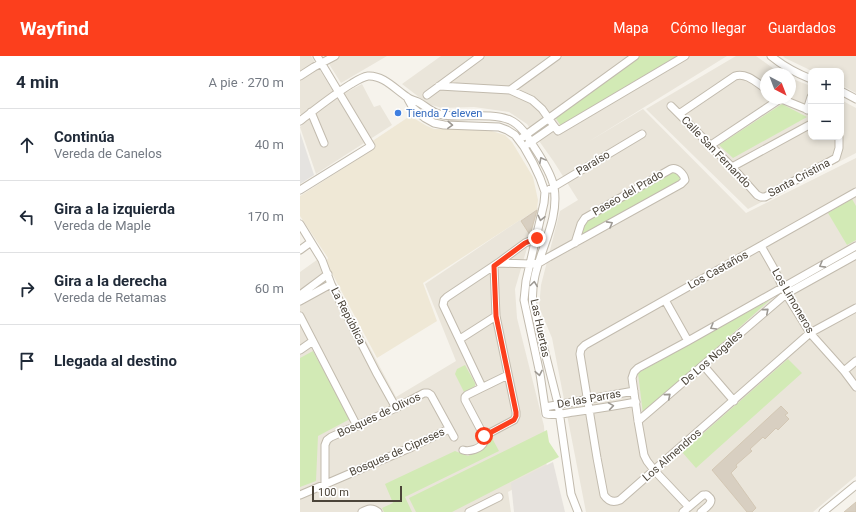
<!DOCTYPE html>
<html lang="es">
<meta charset="utf-8">
<style>
:root{--surface:#fff;--page:#f6f6f7;--text:#1f2937;--muted:#747a83;--line:#e0e1e3;--accent:#fc3f1d}
body{margin:0;font-family:Roboto,sans-serif;background:var(--page);color:var(--text)}
.controls{position:absolute;right:12px;top:12px;display:grid;overflow:hidden;border-radius:8px;box-shadow:0 2px 6px #0003}
.controls button{width:36px;height:36px;display:grid;place-items:center;padding:0;border:0;border-bottom:1px solid var(--line);background:var(--surface);color:var(--text);font:20px sans-serif}
.compass{position:absolute;left:460px;top:12px;width:36px;height:36px;border-radius:50%;background:var(--surface);box-shadow:0 2px 6px #0003;rotate:138deg}
.scale{position:absolute;left:12px;bottom:10px;width:90px;box-sizing:border-box;padding-left:4px;border:2px solid #4b4439;border-top:0;font-size:11px;line-height:14px;white-space:nowrap;color:#4b4439;-webkit-text-stroke:3px #fff;paint-order:stroke}
.stop{position:absolute;width:12px;height:12px;margin:-9px;border:3px solid #fc3f1d;border-radius:50%;background:#fff}
.stop.end{background:#fc3f1d;border-color:#fff;box-shadow:0 1px 4px #0008}
.list{margin:0;padding:0;list-style:none}
h2{display:flex;justify-content:space-between;align-items:center;height:52px;margin:0;padding:0 16px;font-size:17px}
h2 small{font-size:13px;font-weight:400;color:var(--muted)}
.list li{display:grid;grid-template-columns:26px 1fr auto;gap:12px;align-items:center;box-sizing:border-box;height:72px;padding:0 16px;border-top:1px solid var(--line)}
.list b{display:block;font-size:15px;white-space:nowrap}
.list p{margin:0;font-size:13px;white-space:nowrap;color:var(--muted)}
.list em{font-size:13px;font-style:normal;color:var(--muted)}
.icon{flex:none;width:22px;height:22px;fill:none;stroke:currentColor;stroke-width:2;stroke-linecap:round;stroke-linejoin:round}
.map{position:relative;flex:none;width:556px;height:456px;overflow:hidden}
header{display:flex;align-items:center;gap:24px;box-sizing:border-box;height:56px;padding:0 20px;background:var(--accent);color:#fff}
header strong{font-size:19px}
nav{display:flex;gap:22px;margin-inline-start:auto;font-size:14px}
main{display:flex}
aside{flex:1;background:var(--surface)}
.map>svg:first-child{display:block}
</style>
<header>
<strong>Wayfind</strong>
<nav><a>Mapa</a><a>Cómo llegar</a><a>Guardados</a></nav>
</header>
<main>
<aside>
<h2>4 min<small>A pie · 270 m</small></h2>
<ul class="list">
<li><svg class="icon" aria-label="ahead" viewBox="0 0 24 24"><path d="M12 20V5M6 11l6-6 6 6"/></svg><div><b>Continúa</b><p>Vereda de Canelos</p></div><em>40 m</em></li>
<li><svg class="icon" aria-label="left" viewBox="0 0 24 24"><path d="M17 20v-9H6M10 6l-5 5 5 5"/></svg><div><b>Gira a la izquierda</b><p>Vereda de Maple</p></div><em>170 m</em></li>
<li><svg class="icon" aria-label="right" viewBox="0 0 24 24"><path d="M7 20v-9h11M14 6l5 5-5 5"/></svg><div><b>Gira a la derecha</b><p>Vereda de Retamas</p></div><em>60 m</em></li>
<li><svg class="icon" aria-label="arrive" viewBox="0 0 24 24"><path d="M6 21V4h12l-3 4 3 4H6"/></svg><div><b>Llegada al destino</b></div></li>
</ul>
</aside>
<div class="map">
<svg width="556" height="456" viewBox="0 0 556 456">
<rect width="100%" height="100%" fill="#f6f3ec"/>
<path fill="#eae5da" d="M0,0H11L31,32L43,38L62,28L74,51L80,49L92,69L16,118L0,71L6,65L0,57Z
M24,0H87L41,27Z
M141,0H427L288,86L343,53L446,157L556,102V420L513,456H286L252,282L239,251L241,229L260,155L278,144L254,106L227,68L209,56L174,51L142,52L128,48L102,28Z
M436,0H456L481,18H466V42H490V22L511,30V81H541V44L556,52V97L448,153L346,53Z
M483,0H556V37L541,29V15H512L485,2Z
M239,151L215,233L217,262L244,370L247,414L208,436L211,456H0V216L21,201L96,341L156,305L125,228Z"/>
<path fill="#e6e2dd" d="M253,406L265,456H214L211,427Z"/>
<path fill="#efe8d6" d="M110,60L127,70L134,73H185L205,79L212,86L233,121L238,144L237,153L123,227L137,265L77,302L26,206L28,202L0,160V140L75,92L71,86Z"/>
<path fill="#d2eab5" d="M340,0H377L261,70L255,61Z
M482,48L507,61L433,102L419,89Z
M374,114L382,123L282,179L283,166Z
M552,143L556,150V184L547,189L528,157Z
M471,243L343,358L338,317Z
M13,295L50,363L18,380L16,425L0,431V302Z
M488,303L502,317L396,412L382,396Z
M165,309L175,327V330L164,336L155,318L157,313Z
M247,374L249,386L259,401L152,456H116L109,442Z
M192,382L199,395L105,441L112,456H84L82,452L93,447L85,428L155,395L168,400L187,390L189,383Z"/>
<path fill="#e5e3e0" d="M0,76L14,119L0,128Z"/>
<path fill="#d8cfc1" stroke="#d3c7b4" d="M237,154L230,179L221,165Z
M481,350L488,357L485,359L489,363L478,374L476,372L465,383L463,381L450,393L452,395L436,409L437,411L431,417L456,452L452,456H447L412,414Z
M556,446V456H544Z"/>
<g fill="none" stroke-linecap="round" stroke-linejoin="round">
<g stroke="#c2bbae" stroke-width="9">
<path id="street" d="M471,0C483,10 496,17 511,23
M0,20L14,11L35,0
M139,30L210,34L232,44L242,53L254,70L258,75L385,0
M210,34L257,0
M541,35L556,43
M127,39L180,0
M479,42L511,55
M108,43L113,52L125,62L134,67L144,69L199,71L207,74L215,79L224,91L233,107L240,122L245,136L244,147L226,225L224,244L240,318L246,358C254,360 266,357 274,356C295,353 315,350 336,346
M371,50L432,111L457,139L461,141H465L536,102L539,92V81
M507,54L511,41
M11,56L24,87
M379,58L435,20C446,16 457,27 466,33
M0,65C17,52 33,39 51,28C56,25 62,21 68,20C83,19 95,33 107,41C110,44 114,44 118,46C124,49 129,54 136,57C143,60 151,60 159,60C175,60 195,58 210,64C221,69 228,81 234,91C242,103 251,117 254,131C261,172 228,208 233,249L258,348L271,438L278,456
M223,81L335,0
M228,88L254,70
M411,89L480,43
M432,111L511,68
M250,133L342,78
M0,134L71,90L17,0
M556,136L285,289L281,293L280,298L297,402L304,439C308,445 313,447 320,444L510,277L556,252
M0,168L22,204L31,228L76,316L96,352
M461,190L473,211L486,238L510,277L544,315L556,331
M0,194L11,186
M198,207L230,208L239,207L249,201L381,128L385,124C384,118 377,111 371,113L285,162L281,168L275,187
M0,239L28,218
M365,244L388,285
M0,245L31,228
M0,260L57,370
M160,283L196,260
M0,294L13,285
M403,309L434,345
M544,315L556,305
M182,331L143,249L144,244L147,241L198,207L225,187L237,182
M245,351L334,335
M338,365L486,238L556,199
M184,380L165,344V341L167,339L208,319
M163,394C169,396 181,393 184,386C185,384 184,382 184,380L214,364L216,360V356L196,260L194,210
M25,428V389L27,384L31,381L96,352L124,337H128L131,339L154,381
M0,439L112,391L149,373
M389,451L354,414L347,405L344,399L338,365L332,322L334,316L338,312L388,285L556,190
M62,456C68,453 72,451 78,456
M169,456L199,441
M383,456L403,439C407,439 406,438 409,441C415,446 405,452 401,456
M523,456L556,429"/>
</g>
<use href="#street" stroke="#fff" stroke-width="7"/>
</g>
<defs><path id="oneway-chevron" d="M-2-3.5L2.5 0L-2 3.5" fill="none" stroke-width="1.6" stroke-linecap="round" stroke-linejoin="round"/></defs>
<g stroke="#9c9892">
<use href="#oneway-chevron" transform="translate(150 69) rotate(3)"/>
<use href="#oneway-chevron" transform="translate(242 104) rotate(-118)"/>
<use href="#oneway-chevron" transform="translate(241 162) rotate(103)"/>
<use href="#oneway-chevron" transform="translate(310 168) rotate(-29)"/>
<use href="#oneway-chevron" transform="translate(522 209) rotate(151)"/>
<use href="#oneway-chevron" transform="translate(234 228) rotate(-82)"/>
<use href="#oneway-chevron" transform="translate(466 255) rotate(-41)"/>
<use href="#oneway-chevron" transform="translate(413 271) rotate(150)"/>
<use href="#oneway-chevron" transform="translate(239 317) rotate(79)"/>
<use href="#oneway-chevron" transform="translate(368 340) rotate(-40)"/>
<use href="#oneway-chevron" transform="translate(311 350) rotate(-9)"/>
</g>
<g fill="none" stroke-linecap="round" stroke-linejoin="round">
<path stroke="#fc3f1d" stroke-width="5" d="M184,380L214,364L216,360V356L196,260L194,210L225,187L237,182"/>
</g>
<circle fill="#3f7fe0" stroke="#fff" stroke-width="1.5" cx="98" cy="57" r="4"/>
<g text-anchor="middle" dominant-baseline="central" stroke-width="3.5" stroke-linejoin="round" paint-order="stroke">
<g font-size="11" fill="#366cbe" stroke="#fff" text-anchor="start">
<text x="106" y="57">Tienda 7 eleven</text>
</g>
<g font-size="11" fill="#4b4439" stroke="#fff">
<text transform="translate(416 96) rotate(46)">Calle San Fernando</text>
<text transform="translate(293 107) rotate(-31)">Paraíso</text>
<text transform="translate(499 122) rotate(-28)">Santa Cristina</text>
<text transform="translate(328 137) rotate(-30)">Paseo del Prado</text>
<text transform="translate(418 214) rotate(-29)">Los Castaños</text>
<text transform="translate(493 245) rotate(60)">Los Limoneros</text>
<text transform="translate(48 260) rotate(63)">La República</text>
<text transform="translate(240 272) rotate(78)">Las Huertas</text>
<text transform="translate(412 302) rotate(-41)">De Los Nogales</text>
<text transform="translate(289 343) rotate(-10)">De las Parras</text>
<text transform="translate(79 359) rotate(-25)">Bosques de Olivos</text>
<text transform="translate(97 396) rotate(-24)">Bosques de Cipreses</text>
<text transform="translate(372 399) rotate(-41)">Los Almendros</text>
</g>
</g>
</svg>
<div class="controls">
<button>+</button>
<button>−</button>
</div>
<svg class="compass" viewBox="-18 -18 36 36"><path d="M0-13l5 13h-10z" fill="#e53935"/><path d="M0 13l5-13h-10z" fill="#747a83"/></svg>
<div class="scale">100 m</div>
<div class="stop" style="left:184px;top:380px"></div>
<div class="stop end" style="left:237px;top:182px"></div>
</div>
</main>
